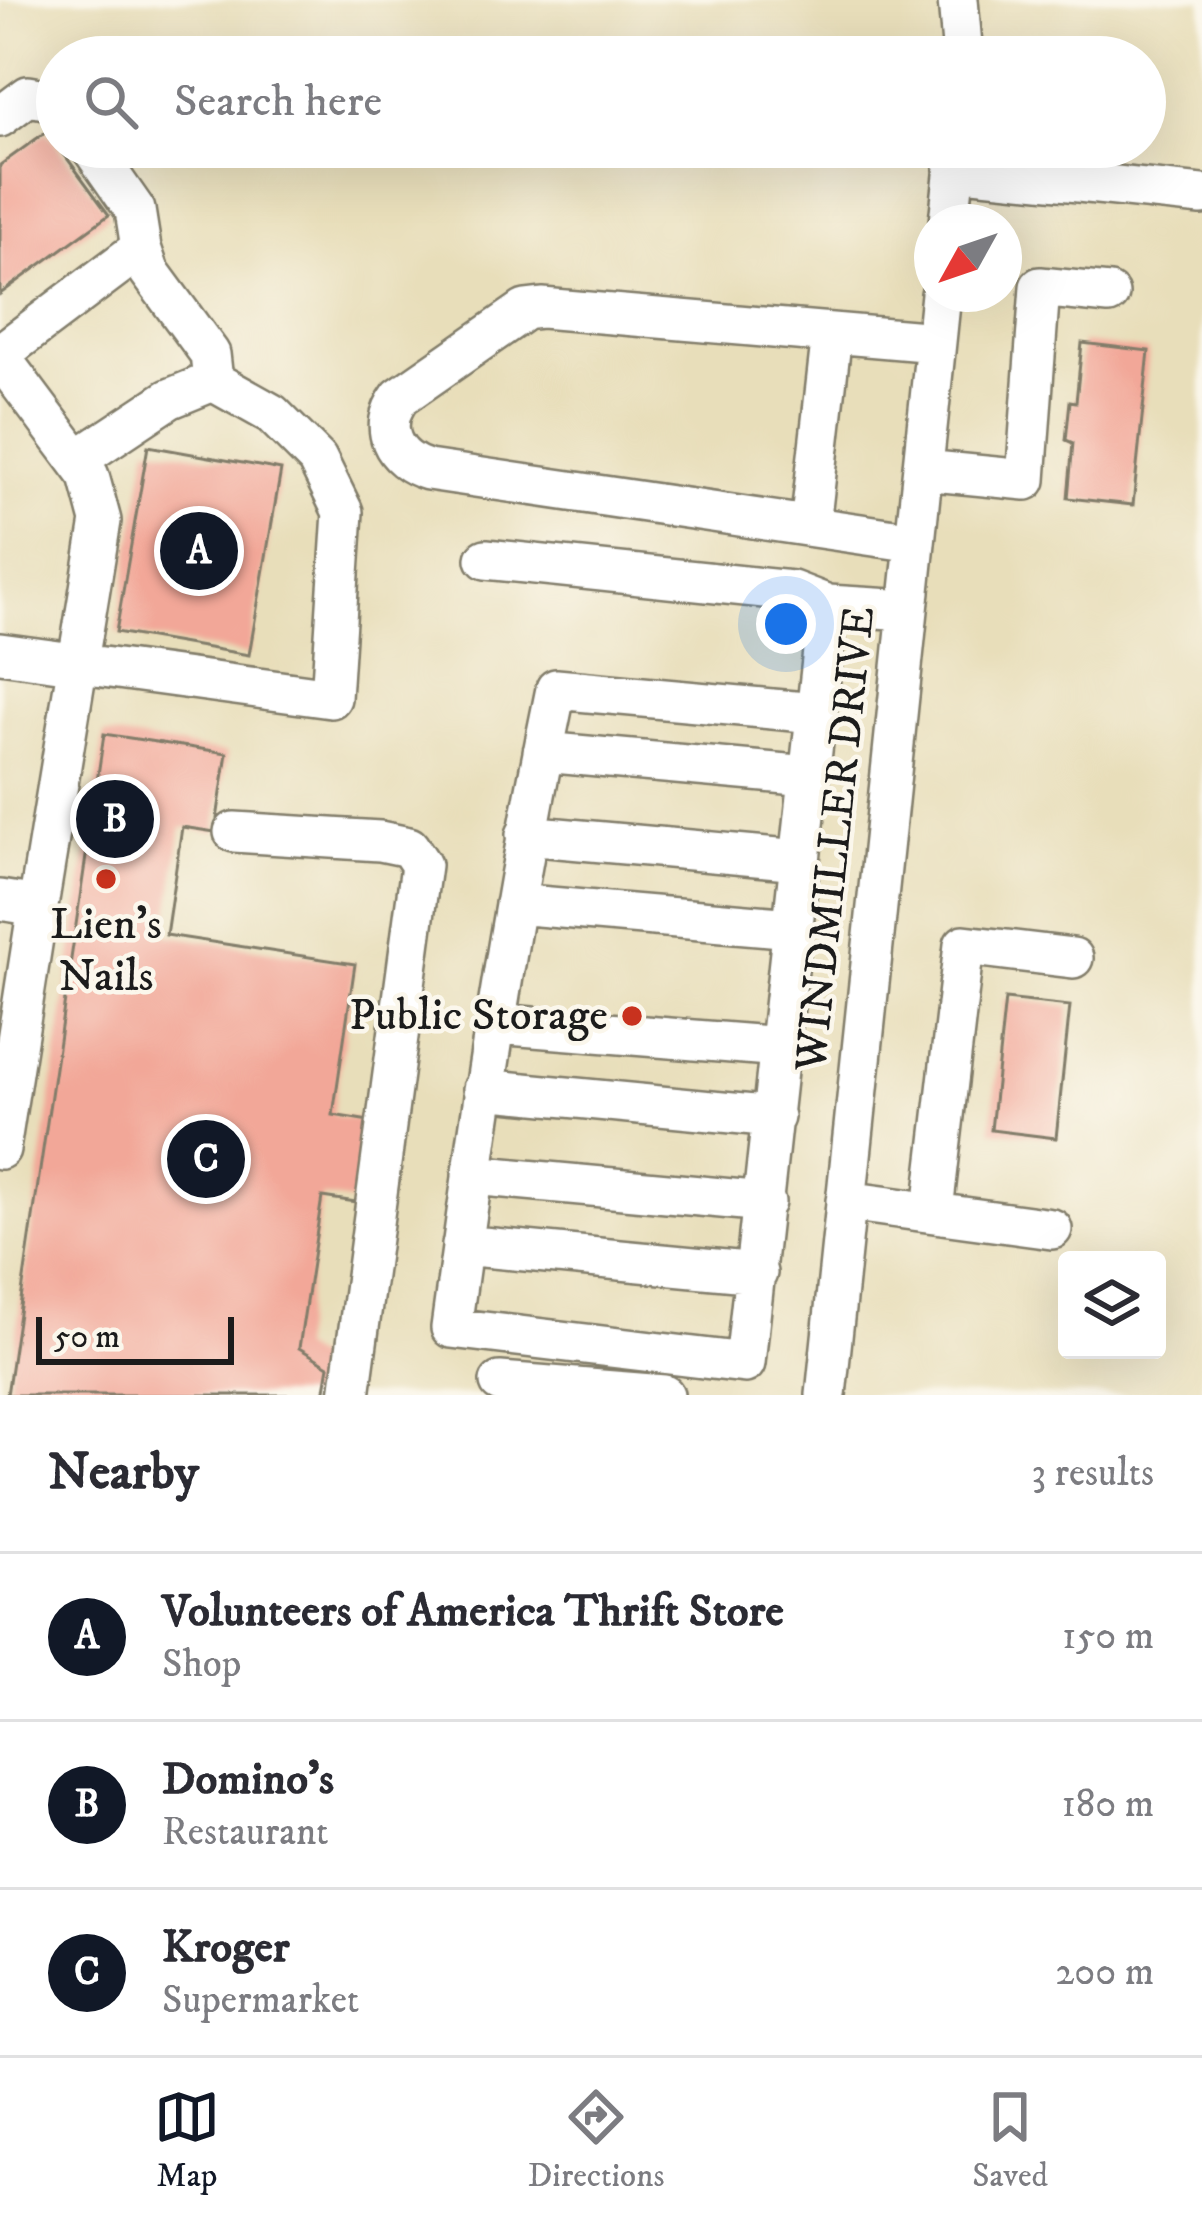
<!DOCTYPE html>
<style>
:root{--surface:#fff;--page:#f2f2f3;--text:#2b2b33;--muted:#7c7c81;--line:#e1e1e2;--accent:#111827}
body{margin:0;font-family:"IM FELL DW Pica",serif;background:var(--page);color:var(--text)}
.controls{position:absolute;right:36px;bottom:36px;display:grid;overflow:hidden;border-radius:12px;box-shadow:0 12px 48px #0002}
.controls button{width:108px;height:108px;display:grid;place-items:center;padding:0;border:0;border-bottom:3px solid var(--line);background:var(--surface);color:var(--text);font:60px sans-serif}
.compass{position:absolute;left:914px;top:204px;width:108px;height:108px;border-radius:50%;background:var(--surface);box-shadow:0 12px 48px #0002;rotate:230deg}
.scale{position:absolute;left:36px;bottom:30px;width:198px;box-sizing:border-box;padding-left:12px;border:6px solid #1c1c1c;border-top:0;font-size:33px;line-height:42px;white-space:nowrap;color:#1c1c1c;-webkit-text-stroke:9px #fbf7ec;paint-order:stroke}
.you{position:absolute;left:786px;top:624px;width:42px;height:42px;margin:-30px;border:9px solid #fff;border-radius:50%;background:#1a73e8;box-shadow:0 0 0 18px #1a73e833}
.badge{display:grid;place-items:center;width:78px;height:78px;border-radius:50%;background:var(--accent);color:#fff;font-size:39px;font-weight:700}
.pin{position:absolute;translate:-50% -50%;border:6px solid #fff;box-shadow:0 3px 12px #0006}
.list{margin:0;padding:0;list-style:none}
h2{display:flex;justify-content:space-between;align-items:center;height:156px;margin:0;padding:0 48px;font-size:51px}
h2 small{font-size:39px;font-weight:400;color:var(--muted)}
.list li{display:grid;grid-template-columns:78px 1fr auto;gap:36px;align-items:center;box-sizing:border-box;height:168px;padding:0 48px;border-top:3px solid var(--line)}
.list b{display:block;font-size:45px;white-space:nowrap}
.list p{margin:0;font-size:39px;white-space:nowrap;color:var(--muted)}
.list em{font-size:39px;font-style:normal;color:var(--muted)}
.icon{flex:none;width:66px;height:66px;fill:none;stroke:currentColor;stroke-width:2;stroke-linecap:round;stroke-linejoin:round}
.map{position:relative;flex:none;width:1202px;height:1395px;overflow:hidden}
.search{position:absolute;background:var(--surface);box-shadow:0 12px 48px #0002;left:36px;right:36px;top:36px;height:132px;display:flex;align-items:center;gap:30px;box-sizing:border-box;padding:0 42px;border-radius:66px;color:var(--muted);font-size:45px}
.sheet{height:660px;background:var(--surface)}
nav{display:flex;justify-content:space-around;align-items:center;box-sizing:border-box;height:168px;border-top:3px solid var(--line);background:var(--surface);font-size:33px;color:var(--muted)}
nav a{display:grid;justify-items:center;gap:6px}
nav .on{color:var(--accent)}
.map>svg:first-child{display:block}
</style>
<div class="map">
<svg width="1202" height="1395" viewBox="0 0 1202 1395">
<rect width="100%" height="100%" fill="#fbf7ec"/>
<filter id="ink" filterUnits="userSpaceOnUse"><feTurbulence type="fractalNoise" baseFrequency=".00833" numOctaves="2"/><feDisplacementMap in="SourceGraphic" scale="24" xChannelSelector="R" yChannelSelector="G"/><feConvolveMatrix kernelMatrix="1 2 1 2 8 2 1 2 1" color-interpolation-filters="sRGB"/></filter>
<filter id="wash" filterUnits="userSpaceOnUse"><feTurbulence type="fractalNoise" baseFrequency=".004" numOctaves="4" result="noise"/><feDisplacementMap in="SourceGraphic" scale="48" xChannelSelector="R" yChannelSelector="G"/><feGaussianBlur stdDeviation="2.7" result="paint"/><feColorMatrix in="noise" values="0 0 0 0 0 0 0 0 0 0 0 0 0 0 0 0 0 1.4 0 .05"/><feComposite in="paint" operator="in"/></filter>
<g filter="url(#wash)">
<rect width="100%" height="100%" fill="#e8deba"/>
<g id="blocks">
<path fill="#f2a798" d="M47,131L109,215L0,294V165Z
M1082,343L1149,351L1133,505L1068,498L1073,443L1066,440L1070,401L1076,402Z
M148,446L281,470L249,655L116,632Z
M104,734L227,753L215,832L182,827L166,935L355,964L333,1115L375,1122L363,1203L322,1197L299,1348L329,1366L324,1395H7Z
M1005,999L1070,1006L1056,1138L991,1130Z"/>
</g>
</g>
<g filter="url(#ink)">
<use href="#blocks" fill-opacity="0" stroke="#827d6b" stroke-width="3"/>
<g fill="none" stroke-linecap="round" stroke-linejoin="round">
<g stroke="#827d6b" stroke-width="44">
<path id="minor" d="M958,0L963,57
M0,117L28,96L57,101
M91,147L135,210L141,248L149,271L210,354L213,381
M954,169L1202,195
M949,222L957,147
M0,354L141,248
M0,357L89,476L101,521L38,906
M923,470L1026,480L1040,287L1109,294
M810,526L832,333
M915,542L428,470C393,460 377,428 400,397L525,310L542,308L936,342
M486,559L792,591L828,605
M0,653L331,698L343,512L317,459L272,414L213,381L169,399L77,460
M816,713L556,689C512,901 480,1114 451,1328L745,1363L828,605L908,610
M543,752L809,776
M234,832L380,841L409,847L421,865L350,1395
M526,835L800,860
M0,900L38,906L0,1149
M515,904L793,928
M495,1024L781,1047
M483,1089L774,1117
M472,1175L765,1202
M846,1201L1052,1229
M933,1210L964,945L1073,958
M462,1245L757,1273
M500,1382L664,1395
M826,1395L941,294"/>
</g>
<use href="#minor" stroke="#fff" stroke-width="39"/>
</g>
</g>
<g fill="#c8321e" stroke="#fbf7ec" stroke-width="4.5">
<circle cx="106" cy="879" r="12"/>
<circle cx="632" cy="1016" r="12"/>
</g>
<g text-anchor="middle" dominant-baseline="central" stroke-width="9" stroke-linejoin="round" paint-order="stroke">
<g font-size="45" fill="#1c1c1c" stroke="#fbf7ec">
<text transform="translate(836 839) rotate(-84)">WINDMILLER DRIVE</text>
</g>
<g font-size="45" fill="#1c1c1c" stroke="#fbf7ec">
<text x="106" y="925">Lien's<tspan x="106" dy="52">Nails</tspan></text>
<text x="608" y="1016" text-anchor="end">Public Storage</text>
</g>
</g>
</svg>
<div class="controls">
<button><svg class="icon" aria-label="layers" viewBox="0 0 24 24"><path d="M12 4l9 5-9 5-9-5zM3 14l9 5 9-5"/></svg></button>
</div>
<svg class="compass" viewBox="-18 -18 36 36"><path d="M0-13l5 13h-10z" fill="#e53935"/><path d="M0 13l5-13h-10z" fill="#7c7c81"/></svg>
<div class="scale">50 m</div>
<div class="you"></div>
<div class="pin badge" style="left:199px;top:551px">A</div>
<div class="pin badge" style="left:115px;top:819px">B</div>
<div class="pin badge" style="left:206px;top:1159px">C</div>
<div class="search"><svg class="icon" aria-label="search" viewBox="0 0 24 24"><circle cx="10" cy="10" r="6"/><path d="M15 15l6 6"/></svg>Search here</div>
</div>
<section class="sheet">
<h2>Nearby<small>3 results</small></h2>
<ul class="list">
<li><span class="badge">A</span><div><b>Volunteers of America Thrift Store</b><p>Shop</p></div><em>150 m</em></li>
<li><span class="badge">B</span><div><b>Domino's</b><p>Restaurant</p></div><em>180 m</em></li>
<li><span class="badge">C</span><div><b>Kroger</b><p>Supermarket</p></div><em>200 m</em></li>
</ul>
</section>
<nav>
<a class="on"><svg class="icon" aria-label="map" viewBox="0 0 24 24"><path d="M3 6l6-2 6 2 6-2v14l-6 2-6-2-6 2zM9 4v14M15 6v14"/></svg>Map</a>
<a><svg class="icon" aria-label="directions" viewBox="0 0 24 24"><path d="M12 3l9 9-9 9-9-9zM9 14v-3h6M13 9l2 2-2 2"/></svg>Directions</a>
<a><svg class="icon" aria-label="saved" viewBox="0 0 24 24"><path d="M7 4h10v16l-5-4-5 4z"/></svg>Saved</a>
</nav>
